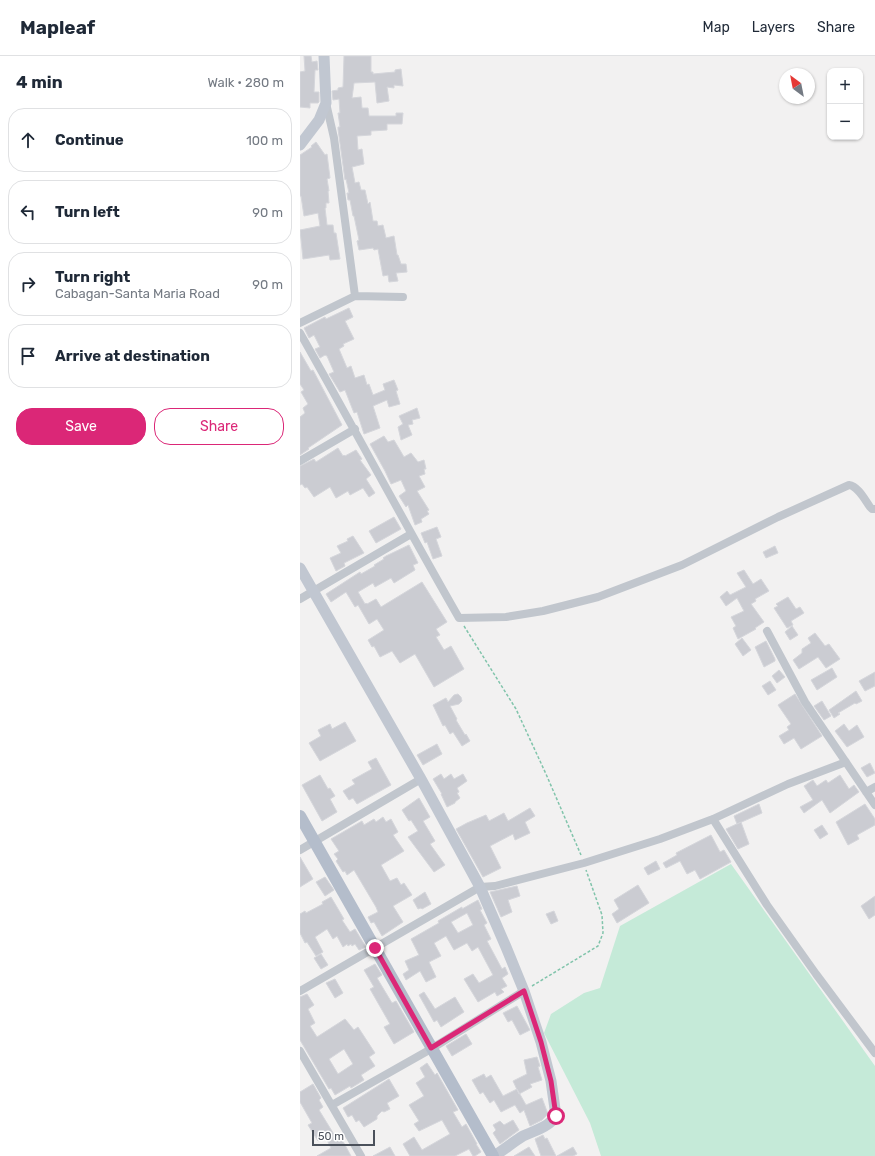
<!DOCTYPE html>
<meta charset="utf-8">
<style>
:root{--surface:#fff;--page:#f2f2f3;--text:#1f2937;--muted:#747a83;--line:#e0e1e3;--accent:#db2777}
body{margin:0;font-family:Rubik,sans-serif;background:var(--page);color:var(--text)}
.controls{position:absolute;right:12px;top:12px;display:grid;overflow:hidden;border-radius:8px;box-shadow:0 1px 3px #0004}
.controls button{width:36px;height:36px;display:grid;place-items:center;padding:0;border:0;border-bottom:1px solid var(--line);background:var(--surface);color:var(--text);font:20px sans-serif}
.compass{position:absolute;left:479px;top:12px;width:36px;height:36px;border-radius:50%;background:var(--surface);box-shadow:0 1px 3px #0004;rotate:328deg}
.scale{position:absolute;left:12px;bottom:10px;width:63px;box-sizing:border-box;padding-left:4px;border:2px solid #4b515b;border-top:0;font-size:11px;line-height:14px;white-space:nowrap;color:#4b515b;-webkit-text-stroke:3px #fff;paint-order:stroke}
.stop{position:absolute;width:12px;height:12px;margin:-9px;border:3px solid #db2777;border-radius:50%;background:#fff}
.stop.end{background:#db2777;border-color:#fff;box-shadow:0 1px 4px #0008}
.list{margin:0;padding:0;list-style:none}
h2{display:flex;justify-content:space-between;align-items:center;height:52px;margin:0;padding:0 16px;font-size:17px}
h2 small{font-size:13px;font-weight:400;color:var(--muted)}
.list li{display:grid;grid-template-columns:26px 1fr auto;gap:12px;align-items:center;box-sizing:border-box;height:64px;margin:0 8px 8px;padding:0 8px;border:1px solid var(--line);border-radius:16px}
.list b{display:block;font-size:15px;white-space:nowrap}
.list p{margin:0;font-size:13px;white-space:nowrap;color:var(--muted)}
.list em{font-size:13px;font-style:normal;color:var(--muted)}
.actions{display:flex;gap:8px;padding:12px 16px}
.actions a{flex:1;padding:9px 0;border:1px solid var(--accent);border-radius:16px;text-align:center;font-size:14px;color:var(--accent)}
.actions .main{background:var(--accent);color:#fff}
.icon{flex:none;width:22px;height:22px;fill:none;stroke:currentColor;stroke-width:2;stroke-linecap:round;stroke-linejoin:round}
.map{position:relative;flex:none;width:575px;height:1100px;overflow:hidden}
header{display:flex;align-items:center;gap:24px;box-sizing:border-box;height:56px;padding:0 20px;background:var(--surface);border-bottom:1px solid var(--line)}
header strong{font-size:19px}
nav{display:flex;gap:22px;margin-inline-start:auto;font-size:14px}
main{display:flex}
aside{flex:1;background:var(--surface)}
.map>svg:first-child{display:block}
</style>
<header>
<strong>Mapleaf</strong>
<nav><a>Map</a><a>Layers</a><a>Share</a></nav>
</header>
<main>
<aside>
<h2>4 min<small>Walk · 280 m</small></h2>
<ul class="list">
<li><svg class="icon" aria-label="ahead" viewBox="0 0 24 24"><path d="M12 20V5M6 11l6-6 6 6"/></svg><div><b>Continue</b></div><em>100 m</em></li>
<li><svg class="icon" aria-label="left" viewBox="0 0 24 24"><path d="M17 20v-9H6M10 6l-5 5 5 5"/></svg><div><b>Turn left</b></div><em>90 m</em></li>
<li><svg class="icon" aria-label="right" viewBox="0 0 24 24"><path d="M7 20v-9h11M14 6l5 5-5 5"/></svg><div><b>Turn right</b><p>Cabagan-Santa Maria Road</p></div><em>90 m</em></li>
<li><svg class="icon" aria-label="arrive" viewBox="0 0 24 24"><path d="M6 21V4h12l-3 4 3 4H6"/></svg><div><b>Arrive at destination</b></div></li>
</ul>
<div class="actions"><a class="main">Save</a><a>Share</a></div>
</aside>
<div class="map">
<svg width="575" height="1100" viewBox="0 0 575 1100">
<rect width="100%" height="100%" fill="#f2f1f1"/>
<path fill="#c5ead8" d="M431,808L575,1010V1100H301L290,1067L244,977L251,958L284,937L300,932L320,870Z"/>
<path fill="#cbccd2" stroke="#d5d6db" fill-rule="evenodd" d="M4,0H11L12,6L17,5L18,14H15L14,36H19V46L18,47H10V52L0,51V16L5,15Z
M44,0H71V16H73V18L95,16V14L101,13L103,30L94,29V32L87,31L89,45L77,47L75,26L54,27L52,42L61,41L62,52H68L69,60H96V57H103L102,68H87V74L71,75V79L57,80L58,94L62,93L64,108L52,111L55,127L59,126L61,134H65L68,148L70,146L73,165H77L78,170L83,169L86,182L94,180L97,199H98L101,208H106L107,216L96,217L98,225L89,226L88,219L83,220L78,193L74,194L73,192L59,194L57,185L59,184L54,160H53L50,144H48L47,137H49L46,123L45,124L38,73V71H40L38,57H40L39,43L33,44L32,35L38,34V32L43,31Z
M16,86L25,99L27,98L30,122L27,123L29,135H28L29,147H26V152H25L27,169H33L34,177H36L40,203L30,204L29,199L3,203L0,174L20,170L18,157L4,160L1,140H0V99L12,91L11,90Z
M49,252L53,261L45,265L54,283L43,288L44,290L39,293L47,312L51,310L55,322L64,319L67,329L69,328L73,339L85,334L83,328L94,324L98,334L96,335L100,348L89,351L87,344L73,350L80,372L64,378L57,356L54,357L45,334L40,336L29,318L34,316L27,300L25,299L20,302L15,293L20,291L14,279L9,282L4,272L25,261L26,263Z
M0,296L11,315L13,314L42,369L8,392L9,393L0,399V361L5,357L3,352L8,348L1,336L4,334L0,328Z
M117,352L120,362L112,364L113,368L108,369L112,379L101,384L98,371L103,368L99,360Z
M84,380L88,386L94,384L104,401L111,397L118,406L124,404L126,413H124L125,418L119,420L125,431L117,435L129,454L127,455L129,458L121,463L122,466L115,469L108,449L106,451L99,440L106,435L101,424L91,428L85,415L70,388Z
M38,392L43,400L44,399L45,400L56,394L62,403L60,404L71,419L66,423L75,437L69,441L63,432L50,439L48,435L36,442L30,431L14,441L7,431L5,432L2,428L0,429V410L14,403L16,406Z
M94,461L101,473L76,487L69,475Z
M137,471L141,481L136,483L142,500L133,503L127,486L125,487L121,477Z
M53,480L64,497L44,507L45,510L36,515L30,502L41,497L37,490L48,485L47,483Z
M109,489L118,507L113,509L115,514L94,527L91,522L75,531L73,527L58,536L65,548L66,547L67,548L76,543L81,551L122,526L147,566L136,573L140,579L136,581L144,594L151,590L164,613L134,631L115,598L100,607L92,595L80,601L74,590L72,591L68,584L84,574L77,563L69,568L58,549L55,551L46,536L31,546L26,538L60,516L61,518L75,510L74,509L84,503L83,502L86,500Z
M475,490L478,497L466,502L463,496Z
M444,514L453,528L461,523L469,535L455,543L456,545L451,548L464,566L455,572L456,573L438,583L433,572L436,570L431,561L444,555L437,542L426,550L420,541L427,535L430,539L446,531L437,517Z
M488,541L496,553L500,551L504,557L491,565L493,569L487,572L474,552L478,550L476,548Z
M492,570L498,579L490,584L485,576Z
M515,577L525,590L529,588L540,603L526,612L518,601L499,613L493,604L502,597V593L511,587L508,582Z
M442,582L451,594L443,600L435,588Z
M466,585L475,603V605L464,611L455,591Z
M532,612L537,621L517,634L511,624Z
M479,614L485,621L477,627L472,620Z
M575,616V630L565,635L559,625Z
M470,625L476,634L468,639L462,630Z
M556,635L562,645L556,648L555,647L538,657L540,658L534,662L529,654Z
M158,638L161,641L162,645L159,648L150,650L157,663L156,664L165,679L166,678L170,685L162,690L153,676L150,678L145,669L143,670L133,649L146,642L148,646L154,639Z
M495,638L522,680L501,693L494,682L484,688L479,680L489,674L487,671L491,668L478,649Z
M522,645L531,660L524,664L514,650Z
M45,666L56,685L20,705L9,687L21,680L18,674L30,668L32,673Z
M544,668L549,675L557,669L564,681L547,691L535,675Z
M137,688L142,698L123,709L117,699Z
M76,702L91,729L57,748L53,742L49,744L43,735L55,728L52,724L72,713L68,706Z
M570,707L575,717L567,721L561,712Z
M141,718L144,723L151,718L154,723L163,718L167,725L157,732L159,736L157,737L160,742L155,746V747L147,751L141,738H142L133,723Z
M20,719L28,733L30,732L35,740L30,743L37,756L22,765L2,729Z
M540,719L549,733L554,729L559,736L530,757L522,744L504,757L500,751L513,744L504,730L513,724L517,730L526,724L528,727Z
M119,742L130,761L123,765L135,785L130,788L145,809L134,816L108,781L118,775L111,764L109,765L102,754Z
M459,748L462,757L437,768L434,760Z
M565,748L575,763V769L557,779L559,783L548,789L536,766Z
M230,752L235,760L225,766L230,777L215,784L213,778L190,790L201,812L183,821L156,773L167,767L186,759L189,765L204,757L208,765Z
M83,761L86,766L91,763L98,776L93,779L104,795L81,809L90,825L97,822L101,829L104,827L112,839L93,850L103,866L82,880L74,866L71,867L68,861L78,856L76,851L54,814L47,819L45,815L43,816L36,805L38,803L34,798L39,795L31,783L62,765L64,769L74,763L76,766Z
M441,766L449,788L438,793L426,773Z
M522,769L528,778L520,783L514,774Z
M411,779L420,796L424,794L431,806L400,823L395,814L387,818L380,805L366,812L363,807L377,799L376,797Z
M0,801L13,823L0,831Z
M356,805L360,813L348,819L344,812Z
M25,821L34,834L25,840L16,826Z
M338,829L349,847L317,867L312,858L319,853L314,844Z
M217,830L220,840L208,844L212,856L201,861L190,836Z
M125,836L131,848L122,853L121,852L118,853L113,844Z
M575,840V859L569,863L561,850Z
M31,841L44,863L42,864L50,876L55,873L66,891L59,894L55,888L52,890L51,888L48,890L47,888L43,891L37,880L33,883L27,873L15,881L23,896L16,900L7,886L5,887L0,877V858L5,855L6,857L23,848L22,846Z
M178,844L182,853L180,854L187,867L184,869L191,883L187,885L202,913L205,911L208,918L202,922L207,930L201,933L204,936L197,940L195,936L178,946L164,923L173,918L179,927L193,919L178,891L172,895L167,887L154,894L146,880L134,887L141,900L129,906L136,921L126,926L120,915L106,924L103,918L109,914L105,905L119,899L111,883L139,867L138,865L162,851V853ZM167,857L173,869L158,877L151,866Z
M254,855L258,865L251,868L246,858Z
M21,898L28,909L21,913L14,902Z
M75,908L82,919L77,922L92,947L96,945L114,976L94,988L84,971L90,968L70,933L74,931L64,914Z
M35,923L43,937L35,942L26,927Z
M124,936L135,953L155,941L164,956L141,971L137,964L134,966L119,939Z
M7,938L14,949L8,953L15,967L10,970L17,981L45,963L54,974L58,971L75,997L69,1001L75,1010L61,1019L64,1024L51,1032L50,1030L35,1039L31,1032L29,1033L0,984V941ZM44,993L53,1008L38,1018L29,1003Z
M217,950L230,974L220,979L212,964L208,966L203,957Z
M166,978L172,988L152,1000L146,990Z
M237,1001L240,1010L238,1011L242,1024L230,1028L232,1031L219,1038L213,1025L227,1018L224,1004Z
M127,1007L135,1019L137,1017L158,1054L153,1056L162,1071L166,1068L177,1088H176L181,1096L175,1100H173L169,1093L155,1100H110L103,1088L114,1081L122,1094L150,1078L142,1064L119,1075L114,1068L119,1065L109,1049L124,1040L116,1027L125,1021L120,1012Z
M184,1018L186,1022L191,1019L203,1040L217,1033L226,1049L242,1042L248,1058L242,1064L230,1070L224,1054L220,1057L215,1049L201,1056L194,1044L190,1047L183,1036L180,1038L172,1024Z
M89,1023L99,1040L87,1047L90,1053L84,1056L82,1055L77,1060V1063L64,1071L59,1064L56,1066L52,1059L48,1061L43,1052Z
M13,1028L21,1042L19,1044L23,1051L19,1054L35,1080L39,1078L51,1100H17L31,1092L25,1080L18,1085L8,1069L12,1067L0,1046V1036Z
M213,1064L219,1074L200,1088L193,1077L196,1074L193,1069L200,1065L204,1069Z
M243,1079L245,1083L247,1082L256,1100H241L235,1083Z
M90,1091L95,1100H73Z
M229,1091L235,1100H214Z
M273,1091L277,1098L273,1100H257Z"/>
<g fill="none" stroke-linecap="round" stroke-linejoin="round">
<path stroke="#81c4ab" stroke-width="1.5" stroke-dasharray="3 2" stroke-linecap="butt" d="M164,570L216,653L246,718L281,799
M232,930L298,890L303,877L302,859L286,814"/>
<path stroke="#c1c6cd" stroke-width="8" d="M26,47L34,82L55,240
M0,267L55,240L103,241
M0,277C54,372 105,468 159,562L206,561L243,555L298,541L382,509L478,461L549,429C558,430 565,444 570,451L572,453H575
M0,405L55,373
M0,543L111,478
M467,575L505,646L575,749
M566,736L575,731
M413,763L467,849L516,918L575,997
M0,794L121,723
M0,935L180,831L195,830L284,807L360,783L413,763L488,728L546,706
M0,995L61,1100
M32,1049L131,993L224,935"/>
<path stroke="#c1c7d1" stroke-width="11" d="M0,89L19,64L26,47L24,0
M0,512L121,723L180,831L206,891L224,935L241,986L251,1025L256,1060C249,1071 234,1075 223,1080C213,1086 204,1094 194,1100"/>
<path stroke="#b4bdcb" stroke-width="12" d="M0,760L193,1100"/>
</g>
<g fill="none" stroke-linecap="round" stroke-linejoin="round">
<path stroke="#db2777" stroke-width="5" d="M75,892L131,992L224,935L241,986L251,1025L256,1060"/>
</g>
</svg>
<div class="controls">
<button>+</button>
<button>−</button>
</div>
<svg class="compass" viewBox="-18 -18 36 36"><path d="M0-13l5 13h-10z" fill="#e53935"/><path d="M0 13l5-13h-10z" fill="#747a83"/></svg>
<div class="scale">50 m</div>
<div class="stop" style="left:256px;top:1060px"></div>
<div class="stop end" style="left:75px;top:892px"></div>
</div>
</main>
